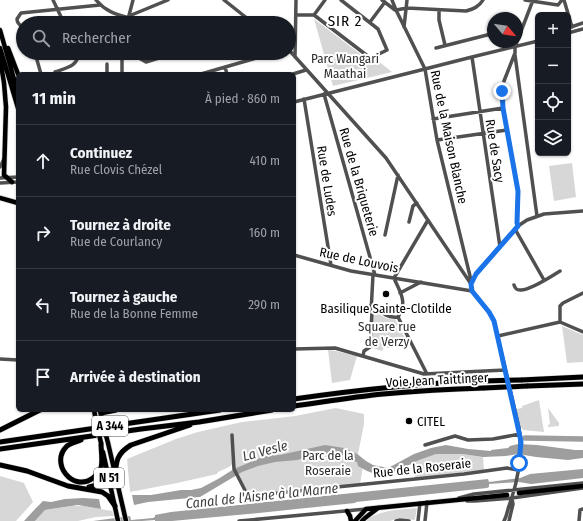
<!DOCTYPE html>
<html lang="fr">
<meta charset="utf-8">
<style>
:root{--surface:#171b24;--page:#20242c;--text:#f1f3f6;--muted:#9ea1a6;--line:#363941}
body{margin:0;font-family:"Fira Sans Condensed",sans-serif;background:var(--page);color:var(--text)}
.controls{position:absolute;right:12px;top:12px;display:grid;overflow:hidden;border-radius:6px;box-shadow:0 1px 3px #0004}
.controls button{width:36px;height:36px;display:grid;place-items:center;padding:0;border:0;border-bottom:1px solid var(--line);background:var(--surface);color:var(--text);font:20px sans-serif}
.compass{position:absolute;left:487px;top:12px;width:36px;height:36px;border-radius:50%;background:var(--surface);box-shadow:0 1px 3px #0004;rotate:119deg}
.stop{position:absolute;width:12px;height:12px;margin:-9px;border:3px solid #1a73e8;border-radius:50%;background:#fff}
.stop.end{background:#1a73e8;border-color:#fff;box-shadow:0 1px 4px #0008}
.list{margin:0;padding:0;list-style:none}
h2{display:flex;justify-content:space-between;align-items:center;height:52px;margin:0;padding:0 16px;font-size:17px}
h2 small{font-size:13px;font-weight:400;color:var(--muted)}
.list li{display:grid;grid-template-columns:26px 1fr auto;gap:12px;align-items:center;box-sizing:border-box;height:72px;padding:0 16px;border-top:1px solid var(--line)}
.list b{display:block;font-size:15px;white-space:nowrap}
.list p{margin:0;font-size:13px;white-space:nowrap;color:var(--muted)}
.list em{font-size:13px;font-style:normal;color:var(--muted)}
.icon{flex:none;width:22px;height:22px;fill:none;stroke:currentColor;stroke-width:2;stroke-linecap:round;stroke-linejoin:round}
.map{position:relative;flex:none;width:583px;height:521px;overflow:hidden}
.search{position:absolute;background:var(--surface);box-shadow:0 1px 3px #0004;left:16px;top:16px;width:280px;height:44px;display:flex;align-items:center;gap:10px;box-sizing:border-box;padding:0 14px;border-radius:22px;color:var(--muted);font-size:15px}
.panel{position:absolute;background:var(--surface);box-shadow:0 1px 3px #0004;left:16px;top:72px;width:280px;height:340px;border-radius:6px}
.map>svg:first-child{display:block}
</style>
<div class="map">
<svg width="583" height="521" viewBox="0 0 583 521">
<rect width="100%" height="100%" fill="#fff"/>
<path fill="#d7d7d7" d="M314,19L371,62L377,60L392,72L333,86Z
M572,163L576,197L554,201L549,166Z
M376,308C380,316 386,320 395,319L406,340L389,348L384,347L382,351L370,347L373,309Z
M562,326L583,335V362L567,363Z
M328,350L336,351L357,356L350,380L332,383Z
M539,400L544,432L523,430L520,426L516,409L522,408V406Z
M336,408L364,414V424L358,454L364,460L360,484L249,494L235,468L234,463L229,467L218,472L217,474L177,483L130,492L127,459L176,439L198,432L242,422L295,416Z
M548,408L559,423V426L548,427V425L550,424Z
M436,454H462L483,457L484,470L415,478L414,462L428,456Z
M0,476L24,483L33,502L16,521H0Z
M72,506H84L112,511L114,516L96,517L78,521H35L45,510Z
M417,508L415,519L414,520L400,518L390,521H366C380,509 400,510 417,508Z"/>
<path fill="#9e9e9e" d="M518,444L537,445L575,450H583V458L568,460L536,457L518,454L506,456L483,457L462,454H436L419,460L393,473L385,475H378L367,471L358,466L357,462L353,461L348,456L329,453L297,460L275,462L258,466L242,472L200,497L148,502L134,505L132,495H151L181,490H191L201,488L218,479L234,469L265,456L280,455L325,445L344,448L357,454L366,461L373,465L388,468L414,454L431,448L446,445L468,449L491,451V450L508,448L510,446Z
M583,469V478L531,484L519,482L489,484V487L487,488L356,502L355,503L248,514L172,521H155V520L142,521H93L130,516L131,520L153,518L155,517V515L171,512L488,479L489,482L520,478L530,474Z
M83,498L99,499L101,509L78,505L51,509L45,510L35,521H24L36,508L43,501L51,502L65,499Z"/>
<g fill="none" stroke-linecap="round" stroke-linejoin="round">
<path stroke="#9e9e9e" stroke-width="5.5" d="M525,438L583,439"/>
<g stroke="#dbdbdb" stroke-width="6">
<path id="major" d="M0,30L18,93
M0,48L18,108
M8,48L18,74
M0,58L4,83L6,107L4,175L12,182
M0,198L18,203
M94,410L96,421
M100,410L102,420
M108,443L126,521
M103,452L118,521
M519,493L583,486
M347,511L350,516L351,521
M355,521L366,509L507,495
M362,521L365,518L378,508"/>
</g>
<g stroke="#dbdbdb" stroke-width="6">
<path id="highway" d="M521,380L583,377
M527,386L583,384
M294,399C357,390 420,383 484,381
M294,406C323,402 353,397 383,394C416,391 450,389 484,388
M101,413L116,410
M0,430L40,410
M81,440C76,442 71,443 67,446C49,463 73,493 93,478C97,475 99,472 101,468C103,461 101,451 101,443
M0,442L220,410
M0,449L141,429L199,422L272,410
M0,465L27,471L68,486L102,492L108,496L115,506
M115,478C116,462 116,454 131,445L190,425
M89,487L106,483"/>
</g>
<path stroke="#505050" stroke-width="3.5" d="M53,0L64,23
M96,0C105,11 115,14 129,18
M224,0L253,23
M382,0L395,10
M392,0L396,10L425,69L437,140L470,276L472,291L489,312L494,321L519,428C522,450 519,475 512,497C511,500 510,503 509,506C507,511 507,516 504,521
M525,0L558,5L562,0
M564,0L572,27
M396,10L407,8L466,11C473,9 479,7 483,0
M439,10V20L445,45
M296,15H314
M314,15L369,57L371,58L387,50L378,29L341,0
M314,15L325,0
M129,16L168,0
M370,22L385,2
M127,23L133,0
M23,27C19,25 17,23 17,19L21,13L100,5
M404,27L407,0
M568,28L583,23
M568,33L583,29
M507,42L515,47
M436,48L491,34L493,35
M289,50L386,158L471,284
M35,53L41,74
M122,53V74
M130,53L146,62L175,53
M515,55L537,216
M295,57L296,0
M472,57L500,247
M225,67L227,74
M54,74L55,72C66,68 79,66 78,53
M107,74V64
M201,74L274,53
M293,74L306,70
M324,94L375,275
M304,99L331,265
M294,102L417,71L472,57L538,41
M433,119L503,108
M437,140L507,130
M0,167L4,159
M0,178L18,177
M0,183L18,182
M409,222L413,206L417,203
M518,226L517,223L518,191L503,108L502,91L504,81L515,53V47L533,0
M515,229L544,280
M385,235L398,175
M294,255L351,271L472,291
M471,283L476,274L518,226L527,220L544,214L583,211
M514,285C515,288 516,290 520,290C529,291 552,276 560,271
M400,293L421,282
M371,305H377C382,314 387,318 398,317
M398,317C408,301 400,293 394,278L428,220
M398,317L427,374
M560,322V306L563,303L583,293
M560,322L583,332
M498,336L560,322
M294,349L335,348L424,374L505,370
M363,356L364,351L370,347L372,312H371L373,275
M0,359L18,360
M232,435L234,469L248,496L464,474L507,468L518,470
M425,445L455,436L468,440L493,439L520,434
M459,498L474,494L583,483
M467,501H475L512,498L583,488
M239,521L366,509
M396,521L400,520L409,521
M418,521L420,503
M425,521L427,502
M509,521L513,504L512,499
M579,521L580,510L583,509"/>
<use href="#major" stroke="#000" stroke-width="4.5"/>
<use href="#highway" stroke="#000" stroke-width="5"/>
<g stroke="#dbdbdb" stroke-width="6" stroke-linecap="butt">
<path id="major-bridge" d="M102,420L108,443
M96,421L101,443"/>
</g>
<g stroke="#dbdbdb" stroke-width="6" stroke-linecap="butt">
<path id="highway-bridge" d="M484,381L521,380
M484,388L527,386"/>
</g>
<use href="#major-bridge" stroke="#000" stroke-width="4.5"/>
<use href="#highway-bridge" stroke="#000" stroke-width="5"/>
</g>
<g fill="none" stroke-linecap="round" stroke-linejoin="round">
<path stroke="#1a73e8" stroke-width="5" d="M502,91L503,108L518,191L517,223L518,226L476,274L471,284L472,291L489,312L494,321L519,432L521,442L519,463"/>
</g>
<g fill="#000" stroke="#fff" stroke-width="1.5">
<circle cx="386" cy="294" r="4"/>
<circle cx="409" cy="421" r="4"/>
</g>
<g text-anchor="middle" dominant-baseline="central" stroke-width="4" stroke-linejoin="round" paint-order="stroke">
<g fill="#fff" stroke="#4c4c4c" stroke-width="1">
<rect x="92" y="416" width="36" height="20" rx="3"/>
<rect x="94" y="468" width="30" height="20" rx="3"/>
</g>
<g font-size="12" font-weight="bold" fill="#000">
<text x="110" y="426">A 344</text>
<text x="109" y="478">N 51</text>
</g>
<g font-size="13" fill="#2e2e2e" stroke="#fff">
<text x="345" y="58">Parc Wangari<tspan x="345" dy="15">Maathai</tspan></text>
<text x="387" y="326">Square rue<tspan x="387" dy="15">de Verzy</tspan></text>
<text x="328" y="455">Parc de la<tspan x="328" dy="15">Roseraie</tspan></text>
</g>
<g font-size="13" fill="#000" stroke="#fff">
<text transform="translate(449 137) rotate(78)">Rue de la Maison Blanche</text>
<text transform="translate(495 151) rotate(81)">Rue de Sacy</text>
<text transform="translate(327 181) rotate(81)">Rue de Ludes</text>
<text transform="translate(359 182) rotate(74)">Rue de la Briqueterie</text>
<text transform="translate(359 260) rotate(12)">Rue de Louvois</text>
<text transform="translate(437 380) rotate(-3)">Voie Jean Taittinger</text>
<text transform="translate(422 468) rotate(-6)">Rue de la Roseraie</text>
</g>
<g font-size="13" fill="#000" stroke="#fff">
<text x="386" y="308">Basilique Sainte-Clotilde</text>
<text x="417" y="421" text-anchor="start">CITEL</text>
</g>
<g font-size="14" font-style="italic" fill="#3f3f3f" stroke="#fff">
<text transform="translate(265 451) rotate(-15)">La Vesle</text>
<text transform="translate(262 496) rotate(-6)">Canal de l'Aisne à la Marne</text>
</g>
<g font-size="15" letter-spacing="1" fill="#000" stroke="#fff">
<text x="345" y="21">SIR 2</text>
</g>
</g>
</svg>
<div class="controls">
<button>+</button>
<button>−</button>
<button><svg class="icon" aria-label="locate" viewBox="0 0 24 24"><circle cx="12" cy="12" r="6"/><path d="M12 2v4M12 18v4M2 12h4M18 12h4"/></svg></button>
<button><svg class="icon" aria-label="layers" viewBox="0 0 24 24"><path d="M12 4l9 5-9 5-9-5zM3 14l9 5 9-5"/></svg></button>
</div>
<svg class="compass" viewBox="-18 -18 36 36"><path d="M0-13l5 13h-10z" fill="#e53935"/><path d="M0 13l5-13h-10z" fill="#9ea1a6"/></svg>
<div class="stop" style="left:519px;top:463px"></div>
<div class="stop end" style="left:502px;top:91px"></div>
<div class="search"><svg class="icon" aria-label="search" viewBox="0 0 24 24"><circle cx="10" cy="10" r="6"/><path d="M15 15l6 6"/></svg>Rechercher</div>
<section class="panel">
<h2>11 min<small>À pied · 860 m</small></h2>
<ul class="list">
<li><svg class="icon" aria-label="ahead" viewBox="0 0 24 24"><path d="M12 20V5M6 11l6-6 6 6"/></svg><div><b>Continuez</b><p>Rue Clovis Chézel</p></div><em>410 m</em></li>
<li><svg class="icon" aria-label="right" viewBox="0 0 24 24"><path d="M7 20v-9h11M14 6l5 5-5 5"/></svg><div><b>Tournez à droite</b><p>Rue de Courlancy</p></div><em>160 m</em></li>
<li><svg class="icon" aria-label="left" viewBox="0 0 24 24"><path d="M17 20v-9H6M10 6l-5 5 5 5"/></svg><div><b>Tournez à gauche</b><p>Rue de la Bonne Femme</p></div><em>290 m</em></li>
<li><svg class="icon" aria-label="arrive" viewBox="0 0 24 24"><path d="M6 21V4h12l-3 4 3 4H6"/></svg><div><b>Arrivée à destination</b></div></li>
</ul>
</section>
</div>
